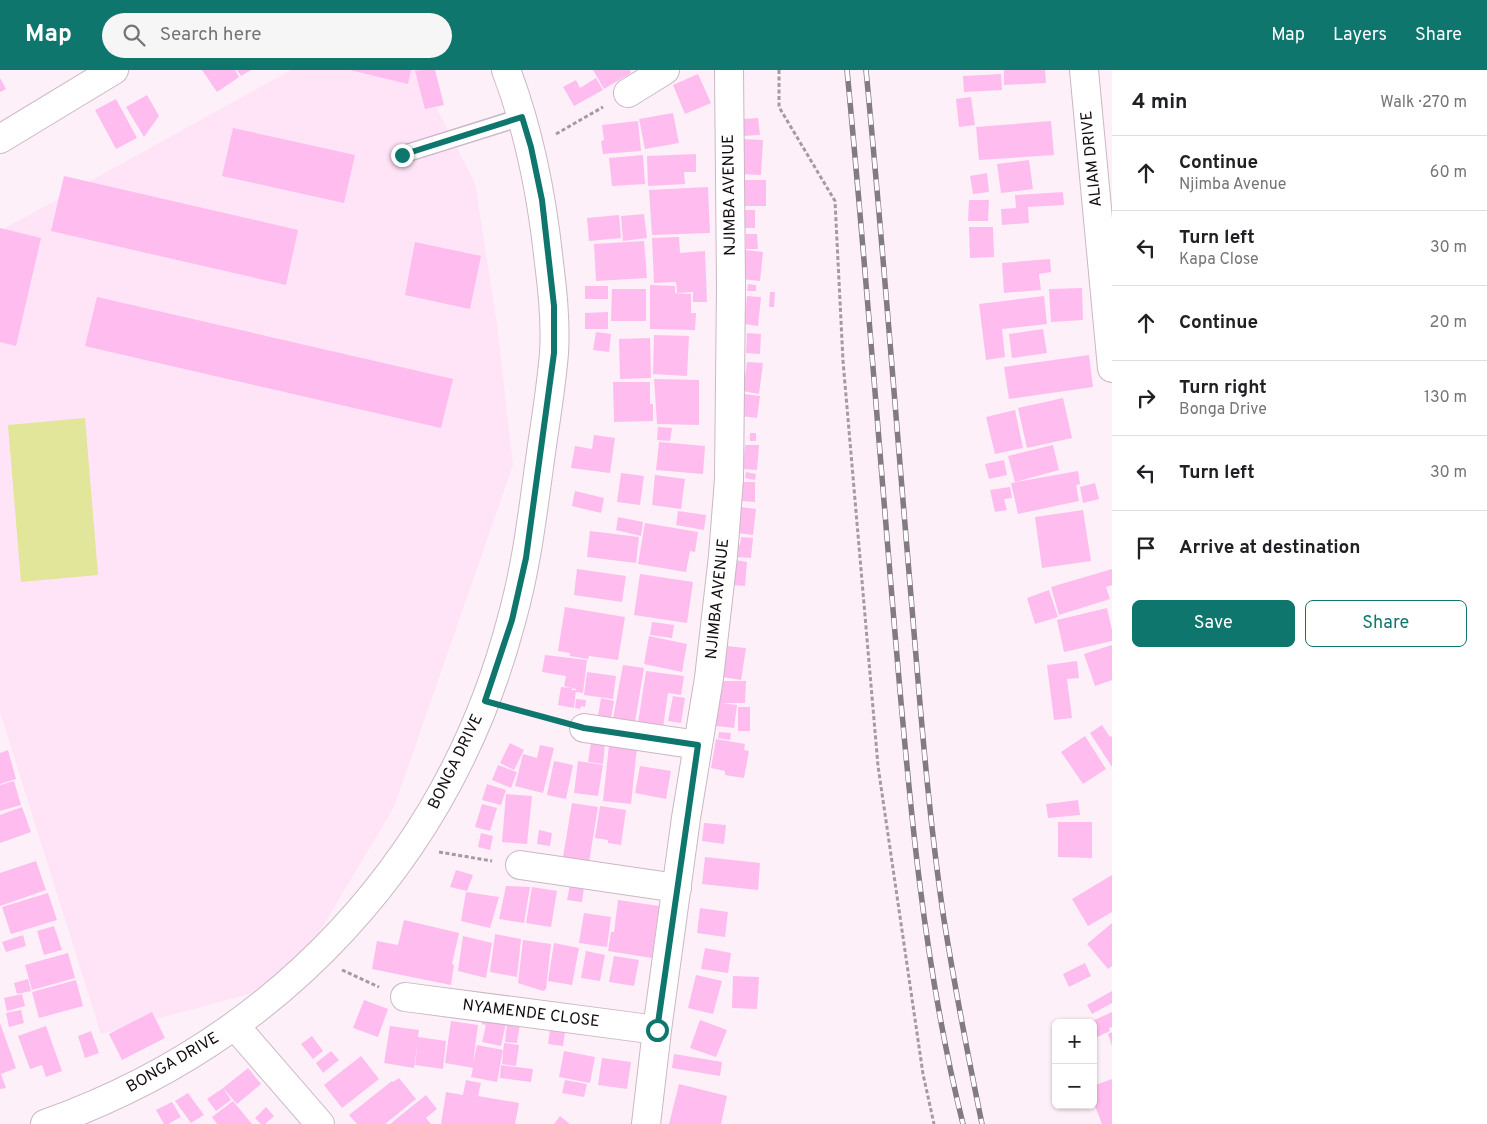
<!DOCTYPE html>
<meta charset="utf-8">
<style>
:root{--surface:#fff;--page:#f6f6f6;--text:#202124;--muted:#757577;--line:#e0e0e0;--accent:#0f766e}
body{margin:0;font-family:Overpass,sans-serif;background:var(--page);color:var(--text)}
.controls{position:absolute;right:15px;bottom:15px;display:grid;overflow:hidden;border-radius:8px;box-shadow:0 1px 4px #0004}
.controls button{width:45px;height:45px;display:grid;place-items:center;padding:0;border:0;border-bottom:1px solid var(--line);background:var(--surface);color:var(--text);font:25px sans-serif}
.stop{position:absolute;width:15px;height:15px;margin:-11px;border:4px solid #0f766e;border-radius:50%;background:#fff}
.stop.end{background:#0f766e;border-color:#fff;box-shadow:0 1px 5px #0008}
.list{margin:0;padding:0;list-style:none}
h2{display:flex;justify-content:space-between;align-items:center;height:65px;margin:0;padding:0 20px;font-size:21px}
h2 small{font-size:16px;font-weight:400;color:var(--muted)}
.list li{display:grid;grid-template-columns:32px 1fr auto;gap:15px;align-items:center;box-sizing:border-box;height:75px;padding:0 20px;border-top:1px solid var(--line)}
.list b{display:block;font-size:19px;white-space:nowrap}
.list p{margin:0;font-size:16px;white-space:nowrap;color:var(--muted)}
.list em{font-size:16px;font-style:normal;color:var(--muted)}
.actions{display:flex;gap:10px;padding:15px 20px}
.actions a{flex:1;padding:11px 0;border:1px solid var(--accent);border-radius:8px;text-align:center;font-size:18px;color:var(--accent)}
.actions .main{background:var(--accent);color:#fff}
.icon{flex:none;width:28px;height:28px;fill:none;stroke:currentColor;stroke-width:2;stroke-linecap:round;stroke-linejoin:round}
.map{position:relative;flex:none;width:1112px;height:1054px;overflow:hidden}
header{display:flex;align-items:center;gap:30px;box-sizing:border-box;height:70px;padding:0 25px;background:var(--accent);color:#fff}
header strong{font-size:24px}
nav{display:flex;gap:28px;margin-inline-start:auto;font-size:18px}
.search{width:350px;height:45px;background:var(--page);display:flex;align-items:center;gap:12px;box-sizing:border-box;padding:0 18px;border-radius:28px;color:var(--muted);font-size:19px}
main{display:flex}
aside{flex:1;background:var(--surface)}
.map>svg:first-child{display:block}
</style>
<header>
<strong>Map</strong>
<div class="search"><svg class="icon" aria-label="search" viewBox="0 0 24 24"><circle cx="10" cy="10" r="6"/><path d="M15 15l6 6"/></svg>Search here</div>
<nav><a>Map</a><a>Layers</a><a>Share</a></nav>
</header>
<main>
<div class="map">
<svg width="1112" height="1054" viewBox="0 0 1112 1054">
<rect width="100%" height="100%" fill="#fdf0f9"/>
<path fill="#ffe3f7" d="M291,0H417L475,113L497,255L513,395L394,737L289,913L101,964L0,642V161Z"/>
<path fill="#e1e69a" d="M85,348L98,505L21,512L8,355Z"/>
<path fill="#febdee" d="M202,0H235L239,7L217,22Z
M237,0H251L241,6Z
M350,0H411L408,14Z
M420,0H435L444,35L425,39L415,1Z
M593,0H630L631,3L604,19Z
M1004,0H1045L1046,13L1004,15Z
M698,4L711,33L685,44L673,15Z
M1001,4L1002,20L964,22L963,6Z
M0,8L6,19L0,22Z
M596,8L603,20L574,36L563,17L576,10L580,18Z
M147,25L159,46L144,67L126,37Z
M971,27L975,55L959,57L956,29Z
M116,29L137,68L116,79L95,40Z
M673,43L679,73L645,79L639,49Z
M758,48L760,65L743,66L742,49Z
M638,51L641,81L603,84L601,71L604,70L602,55Z
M1051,51L1054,85L979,90L976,57Z
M233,58L355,85L344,133L222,106Z
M742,69L763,70L761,105L740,104Z
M696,84V102H684L685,114L648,116L647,86Z
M643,85L645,114L612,116L609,88Z
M1029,90L1033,119L1001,123L997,94Z
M987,103L989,122L973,124L970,106Z
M64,106L298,160L286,215L51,161Z
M741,110H766V136H742Z
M708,117L710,163L652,165L649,120Z
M1063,122L1064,135L1028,137L1029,153L1002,155L1001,139L1016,138L1015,125Z
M969,130H989L988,151H968Z
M742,140H755V158H742Z
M644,144L647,168L623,171L621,146Z
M619,145L621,168L589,171L587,148Z
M969,157H993L994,187L970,188Z
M0,158L41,168L16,276L0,272Z
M746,164H757L758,179H746Z
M679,167L680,183L705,181L707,232H693V222L677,223L676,212L654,213L652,168Z
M644,171L647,208L596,211L594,174Z
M415,172L481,186L470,239L405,225Z
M745,180L763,182L760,211L742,209Z
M1050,189L1051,202L1039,204L1041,220L1004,223L1002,193Z
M748,214L756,215V221H747Z
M650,215L675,216V223H673L691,224V243H696L695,260L650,259Z
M585,216H608V229H585Z
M1082,218L1083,250L1051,252L1049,219Z
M612,219H646V251H611Z
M770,222H775L774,237H769Z
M747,226L761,227L758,256L744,254Z
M1044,226L1047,254L1002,259L1005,287L986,290L979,234Z
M97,227L453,309L441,358L85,276Z
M608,242V259H585V243Z
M1043,259L1047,283L1012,288L1009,264Z
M596,262L611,264L609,282L593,280Z
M747,263L761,264L760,284L746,283Z
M654,265L689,266L687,306L653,304Z
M650,268L651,308L620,309L619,269Z
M1089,285L1093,317L1009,329L1004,297Z
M747,292L763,293L759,324L743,321Z
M654,309L699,310V355L657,354Z
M613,312H650V334H653V351L614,352Z
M744,324L760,326L757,348L741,346Z
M1063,328L1072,368L1027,378L1018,338Z
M1015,340L1023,378L995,384L986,347Z
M658,357L672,358L670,371L657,370Z
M750,363H756V371H750Z
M594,365L615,368L610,403L571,398L575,376L592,379Z
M659,372L705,376L703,404L656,400Z
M745,375H759L757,400L743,399Z
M1053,375L1059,400L1015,412L1008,386Z
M1004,390L1007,405L989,409L985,394Z
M1078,401L1080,414L1076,415L1079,431L1018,444L1011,413Z
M746,402L756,404L755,410L745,408Z
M621,403L644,406L640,435L617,432Z
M655,405L685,409L681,439L652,435Z
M742,412H755V432L741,431Z
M1095,413L1099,429L1083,433L1080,417Z
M1010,417L1012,428L1004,429L1007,440L995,442L990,420Z
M575,421L604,428L601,443L572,436Z
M741,437L756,439L753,465L737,463Z
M1083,440L1091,491L1042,498L1035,447Z
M678,441L706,445L704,460L676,455Z
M618,447L643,452L641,466L616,460Z
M645,453L698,462L695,482L690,481L686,502L638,494Z
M590,461L639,467L636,493L587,487Z
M741,467L753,468L751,488L736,487L738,474L740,475Z
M735,490L747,492L745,516L732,515Z
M577,499L626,506L622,532L574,525Z
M1112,499V515L1106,517L1110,529L1059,545L1051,517Z
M640,504L693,512L687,553L634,545Z
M1049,520L1058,547L1035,554L1027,528Z
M565,537L625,547L618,590L589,586L588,589L570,586V583L558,581Z
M1107,538L1112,560V571L1064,582L1057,550Z
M652,552L674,555L672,568L650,565Z
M649,566L687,574L682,602L644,594Z
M1112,575V610L1095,616L1084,584Z
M726,576L746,578L741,610L722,607Z
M545,585L587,590L583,623L576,622V619L564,616L566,606L542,602Z
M1077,591L1079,608L1067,609L1072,648L1054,650L1047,595Z
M623,595L644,598L634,658L612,654Z
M646,601L684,606L681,625L668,623L663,657L638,653Z
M587,602L616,606L613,629L584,625Z
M719,611H746L745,633H722L737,635L734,658L716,656L719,633Z
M561,617L572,618V620H576L574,638L558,635Z
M673,626L685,628L681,653L668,651Z
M601,628L614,631L611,648L598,646Z
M576,629L586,630L585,637L581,636L580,639L575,638Z
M738,637H750V661H738Z
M1102,655L1110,667L1112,666V697L1090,663Z
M719,662L731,663L730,670L718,668Z
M1085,666L1106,699L1083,714L1061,682Z
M716,669L745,674L744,680L749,681L744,708L725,705V701L711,698Z
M591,672L605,674L603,694L588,692Z
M510,673L524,680L514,700L500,693Z
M540,675L554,678L543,723L515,716L523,684L537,688Z
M609,675L637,678L631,734L603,731Z
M8,680L16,709L0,714V683Z
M554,691L573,695L566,729L547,725Z
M578,691L603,695L598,726L574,723Z
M498,695L517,702L511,718L492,710Z
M640,696L671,701L666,729L635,723Z
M14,711L21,735L0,741V715Z
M487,714L506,720L501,735L482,730Z
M506,724L532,726L527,774L502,772Z
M1078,730L1080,745L1048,748L1046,734Z
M572,733L598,737L589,792L563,787Z
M482,734L497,738L490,761L475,757Z
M600,736L626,740L621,775L608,773V770L595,768Z
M22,737L31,762L0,773V745Z
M1058,752H1092V788L1058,787Z
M704,753L726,755L724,774L702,771Z
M539,760L552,763L550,776L537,774Z
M481,763L493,766L490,780L478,777Z
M705,787L760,793L758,820L702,814Z
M36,791L46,820L0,836V803Z
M456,800L473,805L467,821L450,817Z
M1112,805V842L1088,856L1072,829Z
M570,815L584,817L582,832L567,830Z
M506,816L530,817L524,853L499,849Z
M532,817L557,821L551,857L526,853Z
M466,822L499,827L490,858L461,851Z
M48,823L57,850L11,864L2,837Z
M618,830L659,836L652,888L608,881L611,862H614Z
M700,838L728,842L725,867L697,863Z
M584,843L611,847L607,877L579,873Z
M404,850L459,863L452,894L454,895L451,915L372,899L377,871L398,875Z
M1112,853V896L1108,899L1087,874Z
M54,856L62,880L44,885L37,861Z
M495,864L521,869L517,907L490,902Z
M23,865L26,876L6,882L2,872Z
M463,866L492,873L486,908L458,901Z
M523,870L551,874L546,919L543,921L518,913Z
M554,873L579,878L572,915L548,911Z
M705,878L731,883L728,903L701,899Z
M586,881L605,885L600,911L581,908Z
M68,883L75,908L32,920L25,895Z
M614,886L639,890L634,916L609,912Z
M1085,893L1091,906L1069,917L1063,904Z
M696,905L722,911L713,944L688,938Z
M733,906L759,907L757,939L732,938Z
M28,909L31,921L17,924L14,913Z
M76,910L83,936L39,948L32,922Z
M1112,921V933L1092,944L1087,935Z
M22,924L25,936L7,941L4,928Z
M364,930L388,939L378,967L353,958Z
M21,940L24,953L9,957L6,943Z
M152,942L165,968L122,990L109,964Z
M1112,942V957L1109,958L1110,961L1095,968L1093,963V953H1088Z
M483,948L506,953L501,976L482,972L486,955L482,954Z
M700,950L727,960L716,987L690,978Z
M451,951L478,955L473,993L477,975L503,980L497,1012L471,1007L473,998L445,993Z
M0,953L16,998L1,1004L6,1018L0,1019Z
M507,953L520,954L517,973L505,972Z
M46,956L62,1001L46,1007L42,995L30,999L18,966Z
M390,956L419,960L418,967L446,971L443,999L415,995L418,970L414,998L384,993Z
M550,960L565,961L563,976L548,974Z
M91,961L99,983L85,988L78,966Z
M1112,962V976L1108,964Z
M312,966L323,981L313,989L301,974Z
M504,973L519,975L516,996L502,994Z
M331,981L339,990L323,1003L316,993Z
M564,981L595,987L590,1013L559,1007Z
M674,984L722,992L720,1006L672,998Z
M361,986L379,1009L342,1038L324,1015Z
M602,988L631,992L627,1019L598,1015Z
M501,995L533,999L531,1012L500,1008Z
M248,998L261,1014L237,1034L223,1018Z
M399,1008L416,1029L385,1054H357L349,1045L392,1011L393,1012Z
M1112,1009V1054H1102L1093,1031V1016Z
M466,1010L481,1013L478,1026L519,1033L515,1054H441L446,1022L463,1025Z
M565,1010L587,1014L584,1027L562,1023Z
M679,1014L727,1026L721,1054H669Z
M223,1018L231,1030L216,1041L207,1029Z
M188,1023L204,1045L191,1053L175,1031Z
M426,1025L437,1039L426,1048L431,1054H390Z
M233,1031L252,1054H217L212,1047Z
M172,1032L181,1047L168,1054H164L156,1040Z
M266,1037L274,1046L265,1054H261L255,1048Z
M560,1046L570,1054H554Z"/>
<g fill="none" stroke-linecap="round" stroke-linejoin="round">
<g stroke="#cbb7c5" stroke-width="19">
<path id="lane" d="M401,85L522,47"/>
</g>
<g stroke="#cbb7c5" stroke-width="30">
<path id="street" d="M628,23L665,0
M0,69L114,0
M584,658L698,675
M520,795L677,818
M405,927L657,960
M235,956L320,1054
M646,1054L657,960L686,748L709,608L723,486L729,409L731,216L729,0"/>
</g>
<g stroke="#cbb7c5" stroke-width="30">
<path id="secondary" d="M1084,0L1112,298
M45,1054C278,971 449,789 512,548C526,498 532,448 539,397C544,359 551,321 554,283C556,253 553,223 549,193C542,126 530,63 506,0"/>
</g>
<path stroke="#a59aa1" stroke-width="3" stroke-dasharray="4 2.5" stroke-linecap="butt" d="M779,0V37L835,131L843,291L878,696L923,1004L934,1054
M556,64L603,37
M512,638L557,650
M439,782L492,791
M342,900L379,917"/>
<use href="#lane" stroke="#fff" stroke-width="16"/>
<use href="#street" stroke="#fff" stroke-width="28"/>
<use href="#secondary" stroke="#fff" stroke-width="28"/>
<g stroke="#847a81" stroke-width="5.5">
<path id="rail" d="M847,0C865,188 879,376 895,563C909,727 923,894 963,1054
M866,0C883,175 896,351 911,526C920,634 928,742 944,850C955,918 968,986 982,1054"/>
</g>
<use href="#rail" stroke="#fff" stroke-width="4" stroke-dasharray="11" stroke-linecap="butt"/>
</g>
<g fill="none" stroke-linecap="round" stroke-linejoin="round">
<path stroke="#0f766e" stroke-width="6" d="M402,85L522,47L531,77L542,130L554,236V283L526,488L512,550L485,631L584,658L698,675L657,960"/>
</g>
<g text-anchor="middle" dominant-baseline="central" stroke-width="4.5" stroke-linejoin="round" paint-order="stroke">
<g font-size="16" fill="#130c11" stroke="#fff">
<text transform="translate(1092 89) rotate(-96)">ALIAM DRIVE</text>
<text transform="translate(730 125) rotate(-91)">NJIMBA AVENUE</text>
<text transform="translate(718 529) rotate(-84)">NJIMBA AVENUE</text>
<text transform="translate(456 692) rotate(-64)">BONGA DRIVE</text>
<text transform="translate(531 944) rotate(7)">NYAMENDE CLOSE</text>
<text transform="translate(173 993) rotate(-30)">BONGA DRIVE</text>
</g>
</g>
</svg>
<div class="controls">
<button>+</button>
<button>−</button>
</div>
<div class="stop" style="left:657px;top:960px"></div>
<div class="stop end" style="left:402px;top:85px"></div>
</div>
<aside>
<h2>4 min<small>Walk · 270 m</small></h2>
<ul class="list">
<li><svg class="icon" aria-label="ahead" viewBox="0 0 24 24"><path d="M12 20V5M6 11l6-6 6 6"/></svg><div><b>Continue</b><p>Njimba Avenue</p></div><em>60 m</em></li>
<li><svg class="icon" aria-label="left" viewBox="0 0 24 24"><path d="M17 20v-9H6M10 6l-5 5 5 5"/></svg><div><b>Turn left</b><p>Kapa Close</p></div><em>30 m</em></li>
<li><svg class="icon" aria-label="ahead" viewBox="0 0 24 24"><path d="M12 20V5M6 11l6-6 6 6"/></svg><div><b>Continue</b></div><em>20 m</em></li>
<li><svg class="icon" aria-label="right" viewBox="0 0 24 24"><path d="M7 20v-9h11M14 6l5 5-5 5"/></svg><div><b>Turn right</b><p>Bonga Drive</p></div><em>130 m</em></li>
<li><svg class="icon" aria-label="left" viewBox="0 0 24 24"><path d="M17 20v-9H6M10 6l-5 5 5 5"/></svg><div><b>Turn left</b></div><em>30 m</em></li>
<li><svg class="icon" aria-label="arrive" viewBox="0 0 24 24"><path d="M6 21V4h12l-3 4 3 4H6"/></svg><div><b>Arrive at destination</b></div></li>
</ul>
<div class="actions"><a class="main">Save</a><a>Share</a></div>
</aside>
</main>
